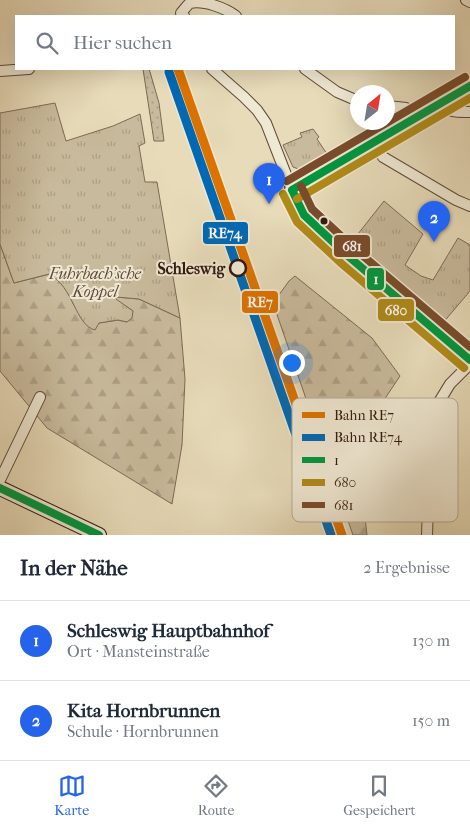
<!DOCTYPE html>
<html lang="de">
<meta charset="utf-8">
<style>
:root{--surface:#fff;--page:#f2f2f3;--text:#1f2937;--muted:#747a83;--line:#e0e1e3;--accent:#2563eb}
body{margin:0;font-family:"IM FELL French Canon",serif;background:var(--page);color:var(--text)}
.compass{position:absolute;left:350px;top:85px;width:45px;height:45px;border-radius:50%;background:var(--surface);box-shadow:0 5px 20px #0002;rotate:30deg}
.you{position:absolute;left:291px;top:362px;width:18px;height:18px;margin:-12px;border:4px solid #fff;border-radius:50%;background:#1a73e8;box-shadow:0 0 0 8px #1a73e833}
.badge{display:grid;place-items:center;width:32px;height:32px;border-radius:50%;background:var(--accent);color:#fff;font-size:16px;font-weight:700}
.pin{position:absolute;translate:-50% -41px;filter:drop-shadow(0 1px 2px #0008)}
.pin::after{content:'';position:absolute;top:26px;width:18px;height:15px;background:inherit;clip-path:polygon(0 0,100% 0,50% 100%)}
.list{margin:0;padding:0;list-style:none}
h2{display:flex;justify-content:space-between;align-items:center;height:65px;margin:0;padding:0 20px;font-size:21px}
h2 small{font-size:16px;font-weight:400;color:var(--muted)}
.list li{display:grid;grid-template-columns:32px 1fr auto;gap:15px;align-items:center;box-sizing:border-box;height:80px;padding:0 20px;border-top:1px solid var(--line)}
.list b{display:block;font-size:19px;white-space:nowrap}
.list p{margin:0;font-size:16px;white-space:nowrap;color:var(--muted)}
.list em{font-size:16px;font-style:normal;color:var(--muted)}
.icon{flex:none;width:28px;height:28px;fill:none;stroke:currentColor;stroke-width:2;stroke-linecap:round;stroke-linejoin:round}
.map{position:relative;flex:none;width:470px;height:535px;overflow:hidden}
.search{position:absolute;background:var(--surface);box-shadow:0 5px 20px #0002;left:15px;right:15px;top:15px;height:55px;display:flex;align-items:center;gap:12px;box-sizing:border-box;padding:0 18px;border-radius:0px;color:var(--muted);font-size:19px}
.sheet{height:225px;background:var(--surface)}
nav{display:flex;justify-content:space-around;align-items:center;box-sizing:border-box;height:70px;border-top:1px solid var(--line);background:var(--surface);font-size:14px;color:var(--muted)}
nav a{display:grid;justify-items:center;gap:2px}
nav .on{color:var(--accent)}
.map>svg:first-child{display:block}
</style>
<div class="map">
<svg width="470" height="535" viewBox="0 0 470 535">
<defs>
<pattern id="grass-dots" width="8" height="8" patternUnits="userSpaceOnUse" patternTransform="scale(1.25)"><rect width="8" height="8" fill="#c8ba9c"/><path d="M2 2h.1M6 6h.1" fill="none" stroke="#ac9f85" stroke-width="1.8" stroke-linecap="round"/></pattern>
<pattern id="forest-firs" width="22" height="20" patternUnits="userSpaceOnUse" patternTransform="scale(1.25)"><rect width="22" height="20" fill="#c8ba9c"/><path d="M5 1l3.5 6h-7zM16 11l3.5 6h-7z" fill="#ac9f85"/></pattern>
<pattern id="park-tufts" width="24" height="20" patternUnits="userSpaceOnUse" patternTransform="scale(1.25)"><rect width="24" height="20" fill="#c8ba9c"/><path d="M3 7l-1-3M5 7V3M7 7l1-3M15 17l-1-3M17 17v-4M19 17l1-3" fill="none" stroke="#ac9f85"/></pattern>
</defs>
<rect width="100%" height="100%" fill="#e7dbb9"/>
<filter id="stains"><feTurbulence type="fractalNoise" baseFrequency=".004" numOctaves="4"/><feColorMatrix values="0 0 0 0 .2 0 0 0 0 .09 0 0 0 0 .02 0 0 0 .5 -.17"/></filter>
<radialGradient id="worn" r=".72"><stop offset=".6" stop-color="#630" stop-opacity="0"/><stop offset="1" stop-color="#630" stop-opacity=".3"/></radialGradient>
<path fill="url(#grass-dots)" stroke="#7d6a55" d="M143,69H149L150,72L159,103L164,141H154Z"/>
<path fill="url(#forest-firs)" stroke="#7d6a55" d="M0,244L14,283L50,274L56,278L65,288L75,307L99,323L118,320L127,322L133,311L115,299L116,297L139,299L180,318L185,379L182,445L172,504L47,428L0,371Z
M295,276L372,338L400,376L376,412L358,455L367,535H353L273,303L289,281Z"/>
<path fill="url(#park-tufts)" stroke="#7d6a55" d="M55,103L66,141L113,126L140,114L145,143L139,146L145,182H157L180,318L139,299L116,297V299L133,311L132,318L127,322L118,320L99,323L95,330C75,325 74,287 49,274L14,283L0,244V113Z
M313,129L319,137L317,139L329,157L301,170L293,167L283,145L302,137L300,133Z
M384,201L423,234L405,265L421,276L433,280L458,238L470,245V291L442,324L350,244Z"/>
<g fill="none" stroke-linecap="round" stroke-linejoin="round">
<g stroke="#5f4a39" stroke-width="12">
<path id="street" d="M466,0L470,2
M184,16L181,13C184,10 187,5 190,3C204,0 225,8 236,16
M212,69L244,97L257,110L266,123L292,190
M305,69L337,92L358,101
M0,71L29,69
M440,103C448,113 458,112 470,112
M388,106L406,108L416,117
M374,143L383,157L456,200L470,206
M0,480L40,397
M427,535L431,422L439,402L450,384L470,364"/>
</g>
<g stroke="#32190e" stroke-width="16">
<path id="secondary" d="M470,86L292,190L304,215L348,256L470,360
M0,488L99,535"/>
</g>
<use href="#street" stroke="#efe8d2" stroke-width="10"/>
<use href="#secondary" stroke="#efe8d2" stroke-width="14"/>
<path stroke="#32190e" stroke-width="2.5" stroke-dasharray="9 9" stroke-linecap="butt" d="M174,80L335,535"/>
<g stroke="#efe8d2" stroke-width="11">
<path id="bus-1" d="M292,190L304,215L348,256L470,360
M292,190L470,86
M0,488L99,535"/>
</g>
<g stroke="#efe8d2" stroke-width="11">
<path id="bus-2" d="M283,194L297,222L342,264L464,368
M297,199L470,98"/>
</g>
<g stroke="#efe8d2" stroke-width="11">
<path id="bus-3" d="M287,181L465,77
M301,186L312,209L355,249L470,347"/>
</g>
<use href="#bus-1" stroke="#00963f" stroke-width="8"/>
<use href="#bus-2" stroke="#b08a18" stroke-width="8"/>
<use href="#bus-3" stroke="#7a4b2a" stroke-width="8"/>
<g stroke="#efe8d2" stroke-width="12">
<path id="rail-1" d="M178,69L342,535"/>
</g>
<g stroke="#efe8d2" stroke-width="12">
<path id="rail-2" d="M169,72L331,535"/>
</g>
<use href="#rail-1" stroke="#dc7301" stroke-width="9"/>
<use href="#rail-2" stroke="#0069b4" stroke-width="9"/>
</g>
<circle fill="#32190e" stroke="#efe8d2" stroke-width="2" cx="324" cy="221" r="4.5"/>
<circle fill="#efe8d2" stroke="#32190e" stroke-width="2.5" cx="238" cy="268" r="8"/>
<g text-anchor="middle" dominant-baseline="central" stroke-width="4" stroke-linejoin="round" paint-order="stroke">
<g font-size="16" font-weight="bold" fill="#32190e" stroke="#efe8d2" text-anchor="end">
<text x="225" y="268">Schleswig</text>
</g>
<g font-size="16" font-style="italic" fill="#5f4939" stroke="#efe8d2">
<text x="95" y="273">Fuhrbach’sche<tspan x="95" dy="18">Koppel</tspan></text>
</g>
</g>
<rect x="292" y="398" width="166" height="124" rx="8" fill="#efe8d2" stroke="#b6aa97" stroke-width="1"/>
<rect x="302" y="412" width="23" height="6" fill="#dc7301"/>
<rect x="302" y="434" width="23" height="7" fill="#0069b4"/>
<rect x="302" y="457" width="23" height="6" fill="#00963f"/>
<rect x="302" y="479" width="23" height="7" fill="#b08a18"/>
<rect x="302" y="502" width="23" height="6" fill="#7a4b2a"/>
<g font-size="14" fill="#32190e">
<text x="334" y="420">Bahn RE7</text>
<text x="334" y="442">Bahn RE74</text>
<text x="334" y="465">1</text>
<text x="334" y="487">680</text>
<text x="334" y="510">681</text>
</g>
<g stroke="#efe8d2" stroke-width="2">
<rect x="202" y="221" width="47" height="24" rx="5" fill="#0069b4"/>
<rect x="333" y="234" width="38" height="24" rx="5" fill="#7a4b2a"/>
<rect x="366" y="267" width="19" height="24" rx="5" fill="#00963f"/>
<rect x="241" y="290" width="38" height="24" rx="5" fill="#dc7301"/>
<rect x="377" y="298" width="38" height="24" rx="5" fill="#b08a18"/>
</g>
<g font-size="14" text-anchor="middle" font-weight="bold" fill="#fff">
<text x="225" y="238">RE74</text>
<text x="352" y="251">681</text>
<text x="376" y="284">1</text>
<text x="260" y="307">RE7</text>
<text x="396" y="315">680</text>
</g>
<rect width="100%" height="100%" filter="url(#stains)"/>
<rect width="100%" height="100%" fill="url(#worn)"/>
</svg>
<svg class="compass" viewBox="-18 -18 36 36"><path d="M0-13l5 13h-10z" fill="#e53935"/><path d="M0 13l5-13h-10z" fill="#747a83"/></svg>
<div class="you"></div>
<div class="pin badge" style="left:269px;top:204px">1</div>
<div class="pin badge" style="left:434px;top:242px">2</div>
<div class="search"><svg class="icon" aria-label="search" viewBox="0 0 24 24"><circle cx="10" cy="10" r="6"/><path d="M15 15l6 6"/></svg>Hier suchen</div>
</div>
<section class="sheet">
<h2>In der Nähe<small>2 Ergebnisse</small></h2>
<ul class="list">
<li><span class="badge">1</span><div><b>Schleswig Hauptbahnhof</b><p>Ort · Mansteinstraße</p></div><em>130 m</em></li>
<li><span class="badge">2</span><div><b>Kita Hornbrunnen</b><p>Schule · Hornbrunnen</p></div><em>150 m</em></li>
</ul>
</section>
<nav>
<a class="on"><svg class="icon" aria-label="map" viewBox="0 0 24 24"><path d="M3 6l6-2 6 2 6-2v14l-6 2-6-2-6 2zM9 4v14M15 6v14"/></svg>Karte</a>
<a><svg class="icon" aria-label="directions" viewBox="0 0 24 24"><path d="M12 3l9 9-9 9-9-9zM9 14v-3h6M13 9l2 2-2 2"/></svg>Route</a>
<a><svg class="icon" aria-label="saved" viewBox="0 0 24 24"><path d="M7 4h10v16l-5-4-5 4z"/></svg>Gespeichert</a>
</nav>
